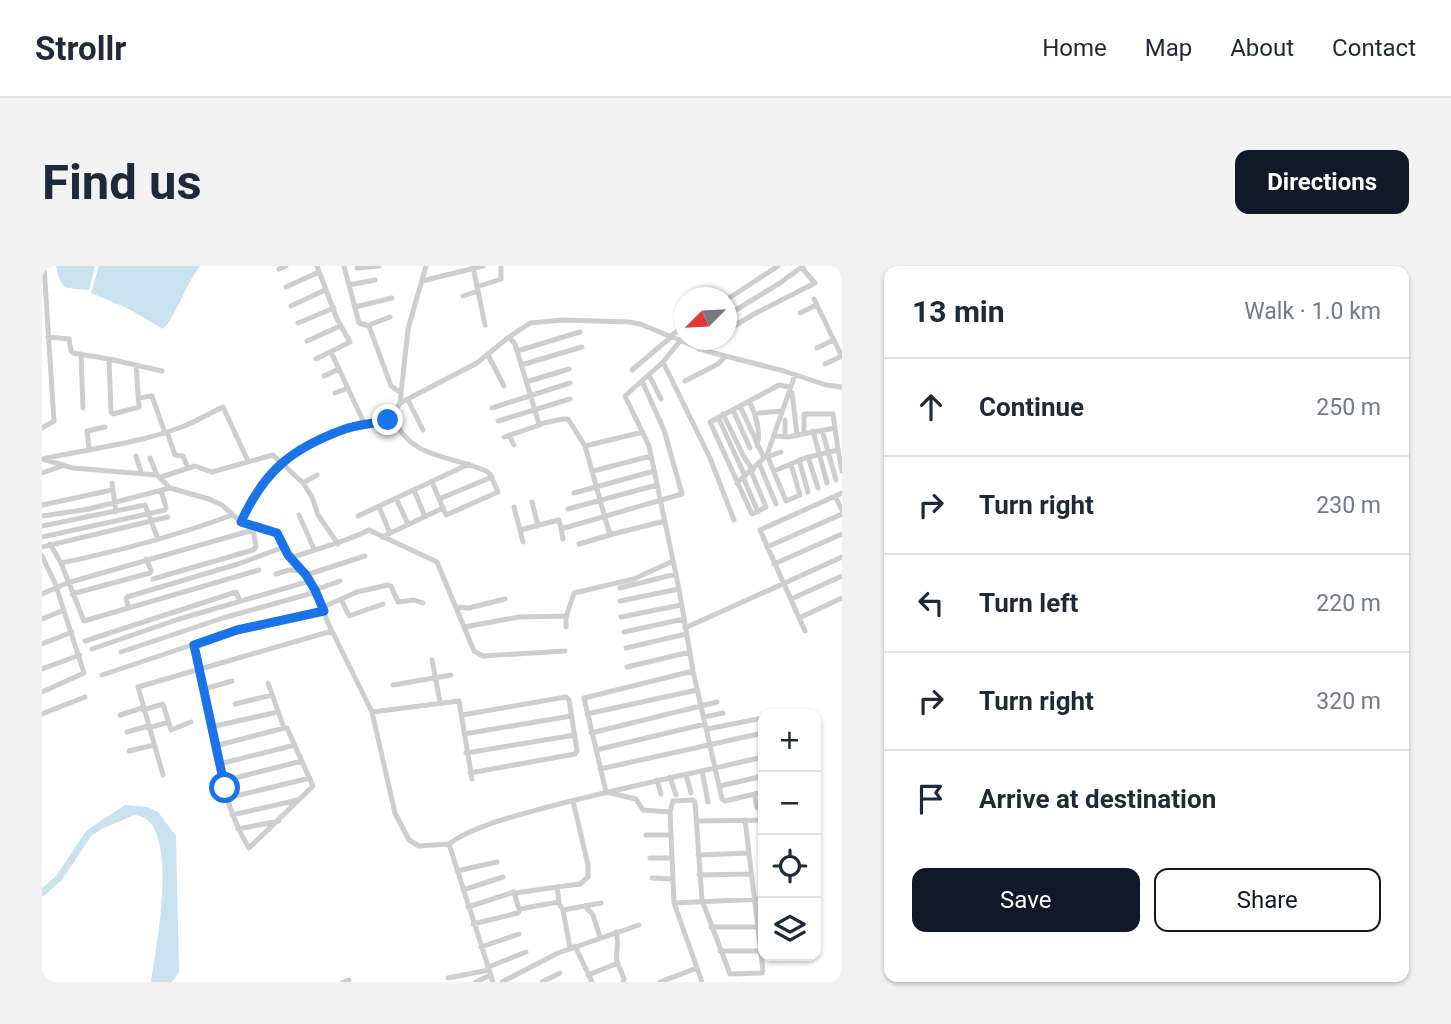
<!DOCTYPE html>
<meta charset="utf-8">
<style>
:root{--surface:#fff;--page:#f2f2f3;--text:#1f2937;--muted:#747a83;--line:#e0e1e3;--accent:#111827}
body{margin:0;font-family:Roboto,sans-serif;background:var(--page);color:var(--text)}
.controls{position:absolute;right:21px;bottom:21px;display:grid;overflow:hidden;border-radius:14px;box-shadow:0 2px 5px #0004}
.controls button{width:63px;height:63px;display:grid;place-items:center;padding:0;border:0;border-bottom:2px solid var(--line);background:var(--surface);color:var(--text);font:35px sans-serif}
.compass{position:absolute;left:632px;top:21px;width:63px;height:63px;border-radius:50%;background:var(--surface);box-shadow:0 2px 5px #0004;rotate:246deg}
.stop{position:absolute;width:21px;height:21px;margin:-16px;border:5px solid #1a73e8;border-radius:50%;background:#fff}
.stop.end{background:#1a73e8;border-color:#fff;box-shadow:0 2px 7px #0008}
.list{margin:0;padding:0;list-style:none}
h2{display:flex;justify-content:space-between;align-items:center;height:91px;margin:0;padding:0 28px;font-size:30px}
h2 small{font-size:23px;font-weight:400;color:var(--muted)}
.list li{display:grid;grid-template-columns:46px 1fr auto;gap:21px;align-items:center;box-sizing:border-box;height:98px;padding:0 28px;border-top:2px solid var(--line)}
.list b{display:block;font-size:26px;white-space:nowrap}
.list em{font-size:23px;font-style:normal;color:var(--muted)}
.actions{display:flex;gap:14px;padding:21px 28px}
.actions a{flex:1;padding:16px 0;border:2px solid var(--accent);border-radius:14px;text-align:center;font-size:24px;color:var(--accent)}
.actions .main{background:var(--accent);color:#fff}
.icon{flex:none;width:38px;height:38px;fill:none;stroke:currentColor;stroke-width:2;stroke-linecap:round;stroke-linejoin:round}
.map{position:relative;flex:none;width:800px;height:716px;overflow:hidden;border-radius:14px}
header{display:flex;align-items:center;gap:42px;box-sizing:border-box;height:98px;padding:0 35px;background:var(--surface);border-bottom:2px solid var(--line)}
header strong{font-size:33px}
nav{display:flex;gap:38px;margin-inline-start:auto;font-size:24px}
.intro{display:flex;align-items:center;justify-content:space-between;box-sizing:border-box;height:168px;padding:0 42px}
h1{margin:0;font-size:49px}
.button{padding:18px 32px;border-radius:14px;background:var(--accent);color:#fff;font-size:24px;font-weight:700}
main{display:flex;gap:42px;padding:0 42px}
aside{flex:1;background:var(--surface);border-radius:14px;box-shadow:0 2px 5px #0004}
.map>svg:first-child{display:block}
</style>
<header>
<strong>Strollr</strong>
<nav><a>Home</a><a>Map</a><a>About</a><a>Contact</a></nav>
</header>
<div class="intro"><h1>Find us</h1><a class="button">Directions</a></div>
<main>
<div class="map">
<svg width="800" height="716" viewBox="0 0 800 716">
<rect width="100%" height="100%" fill="#fff"/>
<path fill="#cae1ef" d="M14,0H53L47,24C23,22 19,25 14,0Z
M57,0H158C145,16 133,52 121,63L85,42L49,27Z
M83,539L106,541L116,546L134,570L137,706L130,716H109C113,686 141,551 92,549L62,562L59,555Z"/>
<g fill="none" stroke-linecap="round" stroke-linejoin="round">
<path stroke="#cae1ef" stroke-width="7" d="M0,627L17,612L47,567L67,554"/>
<path stroke="#cecece" stroke-width="5" d="M302,0L317,57L327,60L349,120L358,126
M431,1L443,59
M315,2L337,0
M237,3L244,0
M380,15L441,0
M307,19L333,14
M244,21L277,6
M435,21L459,13V0
M421,30L436,25
M772,33L800,91
M684,34L736,0
M249,40L283,24
M313,41L350,32
M758,47L774,39
M684,50L738,17L761,0
M256,57L292,42
M327,59L348,51
M684,65L712,48L773,17L759,1
M628,70L642,61
M6,71L27,73L29,85L31,87L67,93L120,105
M467,71L473,78L497,158L521,153H526L543,180L567,266L571,268L623,255
M265,75L298,60
M638,75L621,96L583,130L607,180L637,323L651,405L680,533L683,535L721,526
M775,82L791,74
M657,83L672,74
M475,85L538,66
M289,86L323,159
M39,88L41,142
M446,89L462,120
M67,93L69,146L71,148L97,141L94,99
M274,93L308,76L295,53L275,0
M621,96L668,192L692,254
M783,98L800,90
M479,99L540,81
M590,104L629,71
M607,109L619,133
M282,110L297,103
M643,115L676,98L683,91
M484,116L527,103
M293,127L306,122
M750,127L755,168
M96,132L110,130L123,167
M366,134L381,164
M707,135C714,148 719,166 715,180
M358,137L435,97L467,71L488,57L521,54L587,56L598,58L664,85L742,105L784,119L800,121
M698,140L722,192
M450,142L528,117
M691,144L708,182
M717,147L740,145
M681,148L702,191L711,204
M350,151C370,194 406,188 444,205L448,208L456,226L404,249L390,216
M676,151L703,210
M456,155L528,133
M0,162L12,155L2,0
M780,164L794,214
M771,165L785,217
M125,166L133,189L141,190L146,202
M762,166V148H791L793,162
M467,169L472,179
M462,171L498,159
M743,171V154
M543,180L601,166
M47,183L45,165L63,161
M796,184L800,205
M725,189L744,235L758,229L749,198
M94,190L99,206
M725,191L739,186
M766,191L776,222
M108,192L115,209
M0,193L31,202L115,209L128,222L167,233L180,239L199,256L235,267L246,289L264,309L274,326L286,357L330,446L353,547L367,574L377,580L407,578L451,716
M0,193C46,183 93,178 137,162C152,157 166,148 181,141L206,195
M757,194L766,226
M717,197L734,238
M551,205L609,190
M709,205L724,241L710,248L668,156L737,119L748,121
M732,205L763,192L796,184L793,162L746,171L733,170
M0,207L20,200
M119,211L153,200L170,206L231,189L261,217L270,231L276,249L296,278
M701,211L716,246
M70,217L74,246
M261,217L275,209
M695,217L725,189L753,109
M372,224L383,251
M532,227L612,205
M793,230L800,244
M354,232L366,258
M397,233L450,211
M490,236L496,260
M0,239L70,224
M337,241L348,267
M472,241L478,264
M526,243L615,219
M257,249L272,283
M0,250L47,243L128,222
M316,250L427,198
M199,256L211,230L230,206L245,191L304,163L344,155L351,149L358,137L366,63L384,0
M0,260L103,239L116,273
M0,271L123,244L124,241L119,225
M340,271L401,242
M521,273L519,263L640,228L622,164L600,115
M481,276L478,264L517,254L519,263
M8,278L19,297L42,355L217,304
M537,278L571,268
M0,281L126,251
M725,281L800,248
M0,290L13,317L42,407L0,426
M249,292C275,282 302,277 327,264L395,296L432,385L441,390L523,385
M19,297C77,285 134,270 190,249
M732,298L800,268
M234,308L247,304L260,305
M264,309L323,290
M111,313L211,284L214,281L211,263
M578,322L634,308
M273,324L298,315
M0,328L25,317L211,264
M30,328L108,307L109,304L104,293
M299,333L307,350L341,338
M749,333L800,310
M578,335L637,323
M281,341L315,326L346,319L349,320L356,336L372,334L381,337
M415,341L427,342L463,333
M87,342L84,333L85,331L196,298L242,281
M579,351L639,339
M757,352L800,332
M0,353L22,344
M422,361L477,351L525,350
M524,361V351L532,327L592,313L631,295
M643,362L800,291
M763,365L718,264L800,227
M582,366L642,353
M43,375L194,326L198,335
M0,378L30,366
M152,379C165,439 175,531 207,582L271,520L245,462H242L226,417
M584,382L644,368
M50,383L134,354L268,315
M79,386L181,352L274,326
M390,394L398,436
M585,401L648,386
M0,403L38,389
M60,409L195,364L282,345
M351,419L409,409
M162,423L190,415
M193,438L230,429
M101,444L121,438L129,464L149,456
M330,446L417,435L430,513
M0,448L43,431
M545,448L655,424
M78,449L100,442
M420,449L524,431L527,434L535,485L533,488L428,507
M662,451L681,447
M169,461L236,446
M106,462L127,456
M665,463L721,452
M85,466L106,460
M549,467L675,436
M422,468L529,450
M173,480L242,462
M554,484L663,458
M87,485L112,479
M424,487L533,469
M177,498L253,479
M558,503L721,467
M660,505L666,536
M644,508L649,527
M121,509L96,421L290,365
M628,511L634,529
M615,514L619,528
M181,515L260,495
M678,520L721,510
M564,526L594,533L601,544L628,546L632,637L721,633
M564,526L542,432L651,405
M712,528L715,542
M186,532L268,512
M628,546L631,535L651,534L653,536L660,634L688,708L720,707L721,704L703,554
M190,549L256,534
M655,555L721,554
M196,563L237,555
M604,569H629
M407,578C431,560 473,550 502,542C574,523 648,508 721,491
M656,589L706,587
M608,592H630
M415,605L455,596
M657,609L709,608
M610,612L631,613
M515,621L538,618L546,611V599L531,535
M421,624L461,611
M474,627L515,621L517,636
M632,637L660,716
M543,640L551,649L558,671
M426,641L472,626L477,643
M521,644L528,682
M431,658L476,647L478,643L516,636L521,644L559,637
M669,661H716
M574,666C578,678 573,685 575,696C577,701 580,707 582,713L581,716
M533,680L550,716
M439,681L477,668
M678,685H719
M446,701L484,686
M546,709L576,697
M406,712L447,704
M301,716L307,714
M434,716L448,709
M460,716L516,687L597,659
M500,716L518,707
M618,716L655,702"/>
</g>
<g fill="none" stroke-linecap="round" stroke-linejoin="round">
<path stroke="#1a73e8" stroke-width="9" d="M183,522L152,379L195,364L282,345L273,324L264,309L246,289L235,267L199,256C222,205 250,182 303,163C317,158 332,158 346,154"/>
</g>
</svg>
<div class="controls">
<button>+</button>
<button>−</button>
<button><svg class="icon" aria-label="locate" viewBox="0 0 24 24"><circle cx="12" cy="12" r="6"/><path d="M12 2v4M12 18v4M2 12h4M18 12h4"/></svg></button>
<button><svg class="icon" aria-label="layers" viewBox="0 0 24 24"><path d="M12 4l9 5-9 5-9-5zM3 14l9 5 9-5"/></svg></button>
</div>
<svg class="compass" viewBox="-18 -18 36 36"><path d="M0-13l5 13h-10z" fill="#e53935"/><path d="M0 13l5-13h-10z" fill="#747a83"/></svg>
<div class="stop" style="left:183px;top:522px"></div>
<div class="stop end" style="left:346px;top:154px"></div>
</div>
<aside>
<h2>13 min<small>Walk · 1.0 km</small></h2>
<ul class="list">
<li><svg class="icon" aria-label="ahead" viewBox="0 0 24 24"><path d="M12 20V5M6 11l6-6 6 6"/></svg><div><b>Continue</b></div><em>250 m</em></li>
<li><svg class="icon" aria-label="right" viewBox="0 0 24 24"><path d="M7 20v-9h11M14 6l5 5-5 5"/></svg><div><b>Turn right</b></div><em>230 m</em></li>
<li><svg class="icon" aria-label="left" viewBox="0 0 24 24"><path d="M17 20v-9H6M10 6l-5 5 5 5"/></svg><div><b>Turn left</b></div><em>220 m</em></li>
<li><svg class="icon" aria-label="right" viewBox="0 0 24 24"><path d="M7 20v-9h11M14 6l5 5-5 5"/></svg><div><b>Turn right</b></div><em>320 m</em></li>
<li><svg class="icon" aria-label="arrive" viewBox="0 0 24 24"><path d="M6 21V4h12l-3 4 3 4H6"/></svg><div><b>Arrive at destination</b></div></li>
</ul>
<div class="actions"><a class="main">Save</a><a>Share</a></div>
</aside>
</main>
